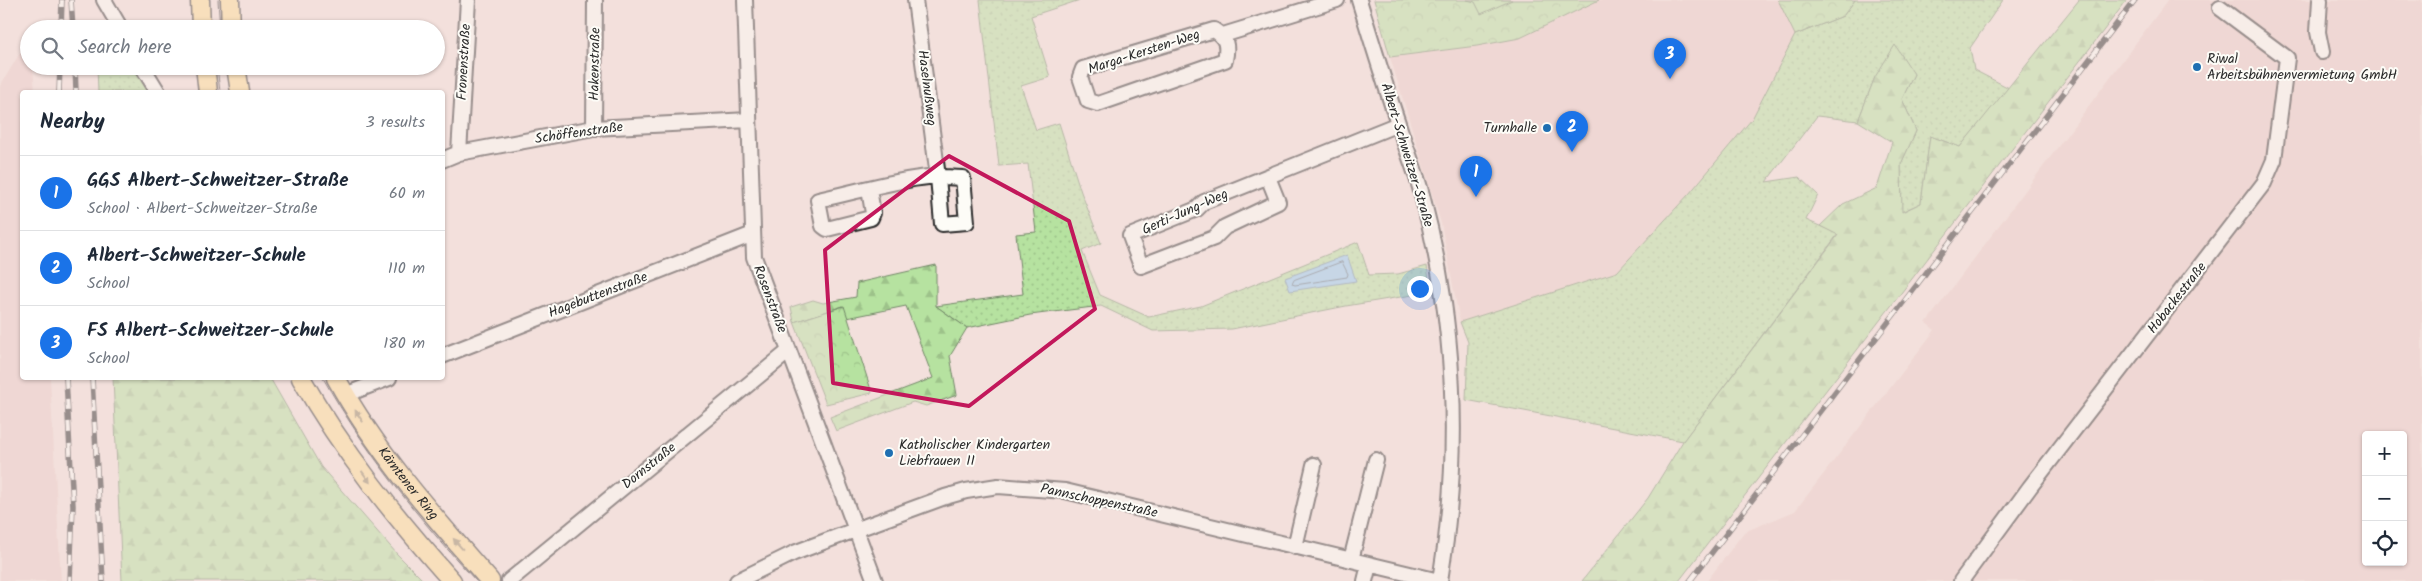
<!DOCTYPE html>
<meta charset="utf-8">
<style>
:root{--surface:#fff;--page:#f6f6f7;--text:#1f2937;--muted:#747a83;--line:#e0e1e3;--accent:#1a73e8}
body{margin:0;font-family:Kalam,sans-serif;background:var(--page);color:var(--text)}
.controls{position:absolute;right:15px;bottom:15px;display:grid;overflow:hidden;border-radius:5px;box-shadow:0 1px 4px #0004}
.controls button{width:45px;height:45px;display:grid;place-items:center;padding:0;border:0;border-bottom:1px solid var(--line);background:var(--surface);color:var(--text);font:25px sans-serif}
.you{position:absolute;left:1419px;top:288px;width:18px;height:18px;margin:-12px;border:4px solid #fff;border-radius:50%;background:#1a73e8;box-shadow:0 0 0 8px #1a73e833}
.badge{display:grid;place-items:center;width:32px;height:32px;border-radius:50%;background:var(--accent);color:#fff;font-size:16px;font-weight:700}
.pin{position:absolute;translate:-50% -41px;filter:drop-shadow(0 1px 2px #0008)}
.pin::after{content:'';position:absolute;top:26px;width:18px;height:15px;background:inherit;clip-path:polygon(0 0,100% 0,50% 100%)}
.list{margin:0;padding:0;list-style:none}
h2{display:flex;justify-content:space-between;align-items:center;height:65px;margin:0;padding:0 20px;font-size:21px}
h2 small{font-size:16px;font-weight:400;color:var(--muted)}
.list li{display:grid;grid-template-columns:32px 1fr auto;gap:15px;align-items:center;box-sizing:border-box;height:75px;padding:0 20px;border-top:1px solid var(--line)}
.list b{display:block;font-size:19px;white-space:nowrap}
.list p{margin:0;font-size:16px;white-space:nowrap;color:var(--muted)}
.list em{font-size:16px;font-style:normal;color:var(--muted)}
.icon{flex:none;width:28px;height:28px;fill:none;stroke:currentColor;stroke-width:2;stroke-linecap:round;stroke-linejoin:round}
.map{position:relative;flex:none;width:2422px;height:581px;overflow:hidden}
.search{position:absolute;background:var(--surface);box-shadow:0 1px 4px #0004;left:20px;top:20px;width:425px;height:55px;display:flex;align-items:center;gap:12px;box-sizing:border-box;padding:0 18px;border-radius:28px;color:var(--muted);font-size:19px}
.panel{position:absolute;background:var(--surface);box-shadow:0 1px 4px #0004;left:20px;top:90px;width:425px;height:290px;border-radius:5px}
.map>svg:first-child{display:block}
</style>
<div class="map">
<svg width="2422" height="581" viewBox="0 0 2422 581">
<defs>
<pattern id="grass-dots" width="8" height="8" patternUnits="userSpaceOnUse" patternTransform="scale(1.25)"><rect width="8" height="8" fill="#b6e2a0"/><path d="M2 2h.1M6 6h.1" fill="none" stroke="#9dc28a" stroke-width="1.8" stroke-linecap="round"/></pattern>
<pattern id="forest-firs" width="22" height="20" patternUnits="userSpaceOnUse" patternTransform="scale(1.25)"><rect width="22" height="20" fill="#b6e2a0"/><path d="M5 1l3.5 6h-7zM16 11l3.5 6h-7z" fill="#9dc28a"/></pattern>
<pattern id="park-crowns" width="20" height="18" patternUnits="userSpaceOnUse" patternTransform="scale(1.25)"><rect width="20" height="18" fill="#b6e2a0"/><path d="M2 6a3 3 0 1 1 6 0M12 15a3 3 0 1 1 6 0" fill="none" stroke="#9dc28a"/></pattern>
</defs>
<rect width="100%" height="100%" fill="#f3e0dc"/>
<filter id="ink" filterUnits="userSpaceOnUse"><feTurbulence type="fractalNoise" baseFrequency=".02" numOctaves="2"/><feDisplacementMap in="SourceGraphic" scale="10" xChannelSelector="R" yChannelSelector="G"/><feConvolveMatrix kernelMatrix="1 2 1 2 8 2 1 2 1" color-interpolation-filters="sRGB"/></filter>
<g filter="url(#ink)">
<path fill="#eccdc9" fill-rule="evenodd" d="M1599,0H1778L1795,35L1752,119L1689,194L1617,272L1460,322L1441,223L1390,57L1477,46L1520,38Z
M2168,0H2422V581H1707L1744,532L1795,511L1935,330L1926,323ZM2366,435H2403V562H2366Z
M29,38V66H33L35,92H22V378H50L61,581H0V86Z"/>
<path fill="url(#grass-dots)" stroke="#708666" d="M980,0H1080L1031,16L1050,77L1021,86L1036,130L1059,123L1081,192L1101,243L1082,251L1100,295L1149,317L1201,306L1358,242L1369,275L1398,274L1427,266L1431,292L1346,306L1232,329L1153,331L1101,306L1030,315L967,328L936,306L1023,294L1016,234L1036,232L1028,164L999,166Z
M1855,0H2003L1970,48L1974,70L2009,88L1960,147L1930,136L1921,203L1901,212V164L1916,131L1902,99L1914,74L1875,77L1858,121L1817,116L1766,182L1799,177L1818,195L1806,220L1838,234L1683,441L1466,400L1468,342L1460,322L1617,272L1689,194L1752,119L1795,35L1843,16Z
M97,66H134L150,92H98Z"/>
<path fill="url(#forest-firs)" stroke="#708666" d="M2079,0H2127L1679,581H1582L1648,498L1683,441L1838,235L1820,226L1843,204L1877,188L1892,142L1858,121L1875,77L1895,45L1914,74L1902,99L1916,131L1901,164L1902,212L1921,203L1930,136L1960,147Z
M936,265V306L967,328L950,356L957,395L926,406L913,402L836,431L830,417L933,378L906,306L847,318L843,306L794,322L791,307L813,300L823,303L856,297L857,283Z
M113,378H270L321,467L397,554L424,581H122Z"/>
<path fill="url(#park-crowns)" stroke="#708666" d="M1374,0H1599L1520,38L1477,46L1390,57Z
M1778,0H1855L1843,16L1795,35Z
M844,306L872,393L826,404L794,322Z"/>
<path fill="#b6e2a0" stroke="#708666" d="M1467,0H1512L1481,14L1475,2Z"/>
<path fill="#92cbf2" stroke="#698ba2" d="M1347,255L1356,281L1290,291L1285,278Z"/>
<g fill="none" stroke-linecap="round" stroke-linejoin="round">
<path stroke="#546b7b" stroke-width="1" d="M1342,262L1348,274L1347,277L1295,285L1292,284L1294,280Z"/>
<g stroke="#2b2b2b" stroke-width="18">
<path id="minor" d="M104,0L121,29
M745,0L754,257L875,581
M1359,0C1372,42 1385,85 1399,126C1406,149 1416,171 1422,195C1456,323 1462,450 1440,581
M2320,0L2318,32L2322,52
M1214,30C1227,38 1228,46 1225,60L1098,104L1088,101L1080,77L1083,69Z
M1223,35L1337,0
M142,66L158,92
M594,128L595,0
M459,153L468,0
M442,160L459,153L594,128L749,120
M1268,177L1278,202L1225,227L1214,238L1141,266L1130,236L1197,209L1204,202L1398,124
M869,189L873,213L871,218L827,229L823,226L818,200C852,193 894,180 928,177C939,176 951,178 963,178L967,222L942,224L938,177L915,0
M442,356L753,234
M345,395L389,378
M1295,547L1314,465
M1351,560L1376,460
M509,581L789,351
M737,581L794,553L855,530L945,497L966,491L998,486L1065,491L1439,581
M1365,581L1369,565
M1961,581L2030,487L2264,183L2274,160L2287,58L2220,8"/>
</g>
<g stroke="#2b2b2b" stroke-width="21">
<g id="major">
<path d="M200,0L201,29"/>
<path d="M230,0L231,29"/>
<path d="M205,66L208,92"/>
<path d="M236,66L240,92"/>
<path d="M301,378C343,452 395,517 452,581"/>
<path id="s1" d="M336,378C377,453 434,517 490,581"/>
</g>
</g>
<use href="#minor" stroke="#fdfcf7" stroke-width="14"/>
<use href="#major" stroke="#fedd96" stroke-width="18"/>
<path stroke="#2b2b2b" stroke-width="1" d="M218,0L220,29
M217,66L220,92
M323,378C365,452 418,518 476,581"/>
<g stroke="#2b2b2b" stroke-width="5.5">
<path id="rail" d="M71,0L73,29
M61,29L62,0
M75,66L76,92
M59,92L60,66
M66,378L73,506L70,581
M92,378L103,581
M1690,581L2135,0"/>
</g>
<use href="#rail" stroke="#fdfcf7" stroke-width="4" stroke-dasharray="11" stroke-linecap="butt"/>
</g>
<defs><path id="oneway-solid" d="M-6-.8H1V-3.2L6.5 0L1 3.2V.8H-6Z" transform="scale(1.25)"/></defs>
<g fill="#948460">
<use href="#oneway-solid" transform="translate(359 416) rotate(-123)"/>
<use href="#oneway-solid" transform="translate(366 477) rotate(54)"/>
<use href="#oneway-solid" transform="translate(458 544) rotate(-131)"/>
</g>
</g>
<path d="M0 0H2422V581H0ZM949,156L1069,221L1095,309L969,406L833,383L825,250Z" fill="#f3e0dc" fill-opacity=".55" fill-rule="evenodd"/>
<path fill="none" stroke="#c2185b" stroke-width="4" stroke-linejoin="round" d="M949,156L1069,221L1095,309L969,406L833,383L825,250Z"/>
<g fill="#1f6fb2" stroke="#fdfcf7" stroke-width="2">
<circle cx="2197" cy="67" r="5"/>
<circle cx="1547" cy="128" r="5"/>
<circle cx="889" cy="453" r="5"/>
</g>
<g text-anchor="middle" dominant-baseline="central" stroke-width="4" stroke-linejoin="round" paint-order="stroke">
<g font-size="14" fill="#2b2b2b" stroke="#fdfcf7">
<text transform="translate(1144 52) rotate(-18)">Marga-Kersten-Weg</text>
<text transform="translate(464 62) rotate(-87)">Fronenstraße</text>
<text transform="translate(595 64) rotate(-89)">Hakenstraße</text>
<text transform="translate(927 88) rotate(83)">Haselnußweg</text>
<text transform="translate(579 133) rotate(-8)">Schöffenstraße</text>
<text transform="translate(1407 155) rotate(73)">Albert-Schweitzer-Straße</text>
<text transform="translate(1185 212) rotate(-24)">Gerti-Jung-Weg</text>
<text transform="translate(598 295) rotate(-21)">Hagebuttenstraße</text>
<text transform="translate(2177 298) rotate(-52)">Hobackestraße</text>
<text transform="translate(770 299) rotate(69)">Rosenstraße</text>
<text transform="translate(649 466) rotate(-39)">Dornstraße</text>
<text stroke="none"><textPath href="#s1" startOffset="128">Kärntener Ring</textPath></text>
<text transform="translate(1099 501) rotate(12)">Pannschoppenstraße</text>
</g>
<g font-size="14" fill="#2b2b2b" stroke="#fdfcf7" text-anchor="start">
<text x="2207" y="59">Riwal<tspan x="2207" dy="16">Arbeitsbühnenvermietung GmbH</tspan></text>
<text x="1537" y="128" text-anchor="end">Turnhalle</text>
<text x="899" y="445">Katholischer Kindergarten<tspan x="899" dy="16">Liebfrauen II</tspan></text>
</g>
</g>
</svg>
<div class="controls">
<button>+</button>
<button>−</button>
<button><svg class="icon" aria-label="locate" viewBox="0 0 24 24"><circle cx="12" cy="12" r="6"/><path d="M12 2v4M12 18v4M2 12h4M18 12h4"/></svg></button>
</div>
<div class="you"></div>
<div class="pin badge" style="left:1476px;top:197px">1</div>
<div class="pin badge" style="left:1572px;top:152px">2</div>
<div class="pin badge" style="left:1670px;top:79px">3</div>
<div class="search"><svg class="icon" aria-label="search" viewBox="0 0 24 24"><circle cx="10" cy="10" r="6"/><path d="M15 15l6 6"/></svg>Search here</div>
<section class="panel">
<h2>Nearby<small>3 results</small></h2>
<ul class="list">
<li><span class="badge">1</span><div><b>GGS Albert-Schweitzer-Straße</b><p>School · Albert-Schweitzer-Straße</p></div><em>60 m</em></li>
<li><span class="badge">2</span><div><b>Albert-Schweitzer-Schule</b><p>School</p></div><em>110 m</em></li>
<li><span class="badge">3</span><div><b>FS Albert-Schweitzer-Schule</b><p>School</p></div><em>180 m</em></li>
</ul>
</section>
</div>
